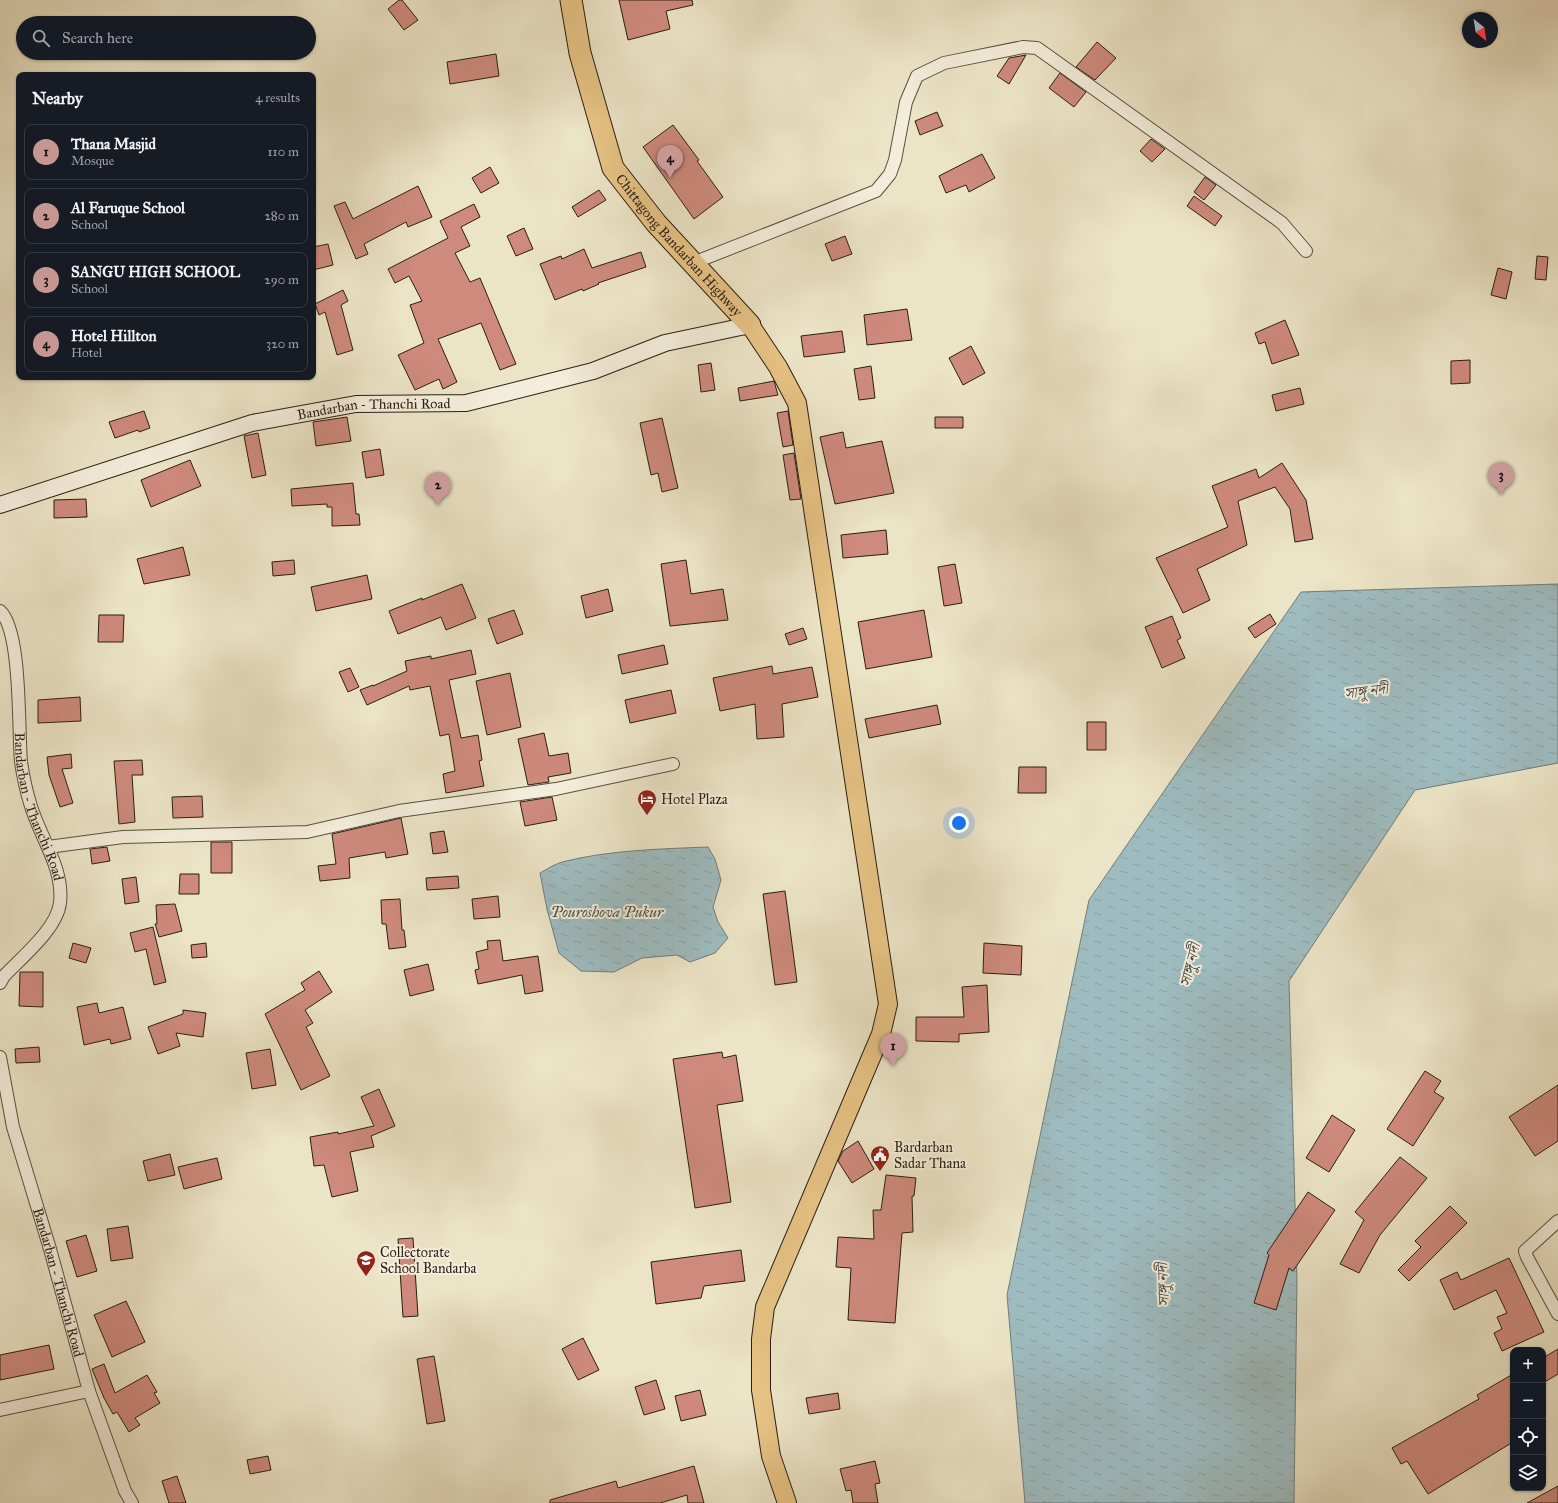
<!DOCTYPE html>
<meta charset="utf-8">
<style>
:root{--surface:#171b24;--page:#242831;--text:#f1f3f6;--muted:#9ea1a6;--line:#363941;--accent:#c59692}
body{margin:0;font-family:"IM FELL Great Primer","Noto Serif Bengali",serif;background:var(--page);color:var(--text)}
.controls{position:absolute;right:12px;bottom:12px;display:grid;overflow:hidden;border-radius:8px;box-shadow:0 1px 3px #0004}
.controls button{width:36px;height:36px;display:grid;place-items:center;padding:0;border:0;border-bottom:1px solid var(--line);background:var(--surface);color:var(--text);font:20px sans-serif}
.compass{position:absolute;left:1462px;top:12px;width:36px;height:36px;border-radius:50%;background:var(--surface);box-shadow:0 1px 3px #0004;rotate:150deg}
.you{position:absolute;left:959px;top:823px;width:14px;height:14px;margin:-10px;border:3px solid #fff;border-radius:50%;background:#1a73e8;box-shadow:0 0 0 6px #1a73e833}
.badge{display:grid;place-items:center;width:26px;height:26px;border-radius:50%;background:var(--accent);color:#111;font-size:13px;font-weight:700}
.pin{position:absolute;translate:-50% -33px;filter:drop-shadow(0 1px 2px #0008)}
.pin::after{content:'';position:absolute;top:21px;width:14px;height:12px;background:inherit;clip-path:polygon(0 0,100% 0,50% 100%)}
.list{margin:0;padding:0;list-style:none}
h2{display:flex;justify-content:space-between;align-items:center;height:52px;margin:0;padding:0 16px;font-size:17px}
h2 small{font-size:13px;font-weight:400;color:var(--muted)}
.list li{display:grid;grid-template-columns:26px 1fr auto;gap:12px;align-items:center;box-sizing:border-box;height:56px;margin:0 8px 8px;padding:0 8px;border:1px solid var(--line);border-radius:8px}
.list b{display:block;font-size:15px;white-space:nowrap}
.list p{margin:0;font-size:13px;white-space:nowrap;color:var(--muted)}
.list em{font-size:13px;font-style:normal;color:var(--muted)}
.icon{flex:none;width:22px;height:22px;fill:none;stroke:currentColor;stroke-width:2;stroke-linecap:round;stroke-linejoin:round}
.map{position:relative;flex:none;width:1558px;height:1503px;overflow:hidden}
.search{position:absolute;background:var(--surface);box-shadow:0 1px 3px #0004;left:16px;top:16px;width:300px;height:44px;display:flex;align-items:center;gap:10px;box-sizing:border-box;padding:0 14px;border-radius:22px;color:var(--muted);font-size:15px}
.panel{position:absolute;background:var(--surface);box-shadow:0 1px 3px #0004;left:16px;top:72px;width:300px;height:308px;border-radius:8px}
.map>svg:first-child{display:block}
</style>
<div class="map">
<svg width="1558" height="1503" viewBox="0 0 1558 1503">
<defs>
<pattern id="water-ripples" width="26" height="14" patternUnits="userSpaceOnUse"><rect width="26" height="14" fill="#9ebcc0"/><path d="M2 4q2-2 4 0t4 0M15 11q2-2 4 0t4 0" fill="none" stroke="#88a1a4"/></pattern>
</defs>
<rect width="100%" height="100%" fill="#ece4c7"/>
<filter id="stains"><feTurbulence type="fractalNoise" baseFrequency=".005" numOctaves="4"/><feColorMatrix values="0 0 0 0 .2 0 0 0 0 .09 0 0 0 0 .02 0 0 0 .5 -.17"/></filter>
<radialGradient id="worn" r=".72"><stop offset=".6" stop-color="#630" stop-opacity="0"/><stop offset="1" stop-color="#630" stop-opacity=".3"/></radialGradient>
<path fill="url(#water-ripples)" stroke="#707d7a" d="M1558,584V763L1415,790L1289,981L1297,1279L1294,1503H1025L1007,1295L1089,900L1301,592Z
M708,847L715,859L721,880L713,907L718,922L728,938L715,953L690,962L677,955L642,958L614,972L581,971L559,953L547,909L540,873C547,869 555,864 562,862C609,850 660,849 708,847Z"/>
<path fill="#ce8a7d" stroke="#2a1e12" d="M399,0H402L418,20L404,30L388,9Z
M619,0H692L693,5L666,11L670,29L628,40Z
M1097,42L1116,58L1095,80L1076,67Z
M496,54L499,76L450,84L447,62Z
M1026,55L1009,84L997,76L1009,58Z
M1060,73L1086,92L1074,107L1049,88Z
M937,112L943,126L920,135L915,121Z
M673,125L699,160L697,161L723,197L694,219L643,147Z
M1151,139L1165,149L1152,162L1140,151Z
M982,154L995,178L969,192L966,185L946,193L939,176Z
M490,167L499,183L481,193L472,178Z
M1205,177L1216,185L1204,200L1194,192Z
M418,186L432,217L408,227L406,222L364,244L368,254L356,259L334,206L345,202L353,219Z
M599,190L606,200L578,217L572,207Z
M1194,196L1222,216L1215,226L1187,206Z
M474,204L480,217L461,227L470,246L455,253L470,282L480,278L516,364L500,370L481,323L438,339L457,382L443,389L439,379L415,390L398,355L424,343L410,305L422,301L409,276L395,283L388,269L448,238L440,221Z
M524,228L533,249L516,256L507,236Z
M845,236L852,254L832,261L825,244Z
M328,244L333,265L313,270V247Z
M584,249L592,268L641,252L646,267L598,283L599,284L583,291L582,289L555,300L540,264L561,256L562,259Z
M1537,256L1548,257L1546,280L1535,279Z
M1498,268L1512,272L1506,299L1491,295Z
M343,290L348,301L341,305L353,350L337,355L325,312L319,315L315,304Z
M907,309L912,340L867,345L864,315Z
M1285,320L1299,355L1272,364L1265,342L1259,344L1255,333Z
M842,331L845,352L804,357L801,336Z
M971,346L985,373L963,385L949,358Z
M1470,360V383L1451,384V361Z
M711,363L715,390L701,392L698,365Z
M871,366L875,398L859,400L854,369Z
M774,381L778,395L740,401L738,388Z
M1300,388L1304,404L1276,411L1272,395Z
M144,411L150,428L139,432L138,430L115,438L109,422Z
M788,411L793,445L783,447L777,413Z
M347,417L351,441L316,446L313,422Z
M935,417H963V428H935Z
M662,418L678,488L662,492L658,473L651,475L640,423Z
M843,432L846,448L882,441L894,493L835,504L820,437Z
M258,433L266,475L252,478L244,436Z
M380,449L384,475L366,478L362,452Z
M794,453L801,499L790,500L783,455Z
M190,460L201,486L151,507L141,480Z
M1282,463L1306,500L1313,539L1295,542L1290,509L1275,487L1238,501L1247,545L1197,569L1210,600L1183,613L1156,558L1228,527L1212,486L1256,469L1259,478Z
M353,483L356,514H359L360,525L332,526V507H327V504L292,506L291,489Z
M86,499L87,517L54,518V500Z
M886,530L888,554L843,558L841,535Z
M183,547L190,575L144,584L137,559Z
M294,560L295,574L273,576L272,562Z
M686,560L691,594L723,589L728,620L670,626L661,564Z
M955,564L962,603L944,606L938,567Z
M367,575L372,599L316,611L311,587Z
M462,584L476,618L446,630L441,617L398,634L389,611L422,598V600Z
M608,589L613,611L586,618L581,596Z
M514,610L523,634L497,644L488,619Z
M924,610L932,657L866,669L858,622Z
M1270,614L1276,624L1255,638L1248,628Z
M99,615H124L123,642H98Z
M1172,616L1181,638L1177,640L1185,658L1162,668L1145,627Z
M803,628L807,639L789,645L785,634Z
M664,645L668,664L622,674L618,655Z
M471,650L476,674L449,680L461,738L478,735L482,760L479,761L484,786L446,793L443,774L455,771L449,734L440,736L430,686L410,690L409,686L367,705L360,690L373,685V686L407,671L405,661L431,656V659Z
M772,666L773,674L812,667L818,697L782,704L784,737L757,739L755,704L720,711L713,678Z
M350,668L359,687L348,692L339,672Z
M510,673L521,727L487,735L476,681Z
M671,690L676,713L630,723L625,700Z
M80,697L81,721L38,723V700Z
M937,705L941,724L869,738L865,719Z
M1087,722H1106V750H1087Z
M544,733L549,756L568,753L571,773L548,777L549,782L528,785L518,739Z
M71,754L72,768L62,769L73,803L60,807L49,775L47,757Z
M142,760L143,775H132L135,822L119,824L114,761Z
M1019,767H1046V793H1018Z
M202,796L203,817L173,818L172,797Z
M552,797L557,820L525,826L520,802Z
M401,818L408,854L386,858L385,852L349,858L350,878L320,881L318,866L336,864L332,834Z
M444,831L448,852L433,854L430,833Z
M211,842H232V873H211Z
M107,847L110,861L92,864L90,849Z
M180,874H199V894H179Z
M458,876L459,888L427,890L426,878Z
M136,877L139,902L125,904L122,879Z
M785,891L797,982L775,985L763,894Z
M498,896L500,917L474,919L472,899Z
M400,899L402,930H404L406,947L389,949L386,924H382L381,900Z
M175,904L182,931L159,937L155,924H157L156,905Z
M153,927L166,982L154,985L146,949L135,952L130,933Z
M500,940L503,961L538,956L543,991L525,994L522,975L478,984L475,970L479,969L476,952L488,949L487,941Z
M73,943L91,948L86,963L69,958Z
M206,943L207,957L192,958L191,945Z
M984,943L1022,946L1021,975L983,973Z
M428,964L434,990L410,996L404,970Z
M319,971L332,992L305,1010L313,1023L306,1027L330,1076L301,1090L265,1014L305,990L301,983Z
M20,972H43V1007L19,1006Z
M987,985L989,1032L959,1034V1042L916,1041V1017H964L962,987Z
M97,1003L99,1013L123,1007L131,1039L111,1044L110,1039L84,1045L77,1007Z
M183,1010L206,1013L203,1037L176,1033L180,1046L158,1054L148,1027L183,1014Z
M39,1047L40,1062L16,1063L15,1049Z
M270,1049L276,1085L252,1089L246,1053Z
M722,1052L723,1058L736,1055L743,1101L717,1105L731,1202L695,1208L673,1059Z
M1425,1071L1441,1081L1434,1092L1444,1098L1413,1146L1387,1129Z
M1558,1085V1141L1535,1156L1509,1117Z
M379,1089L395,1126L371,1136L374,1147L350,1152L358,1191L332,1197L324,1165L314,1166L310,1137L338,1132V1134L374,1126L361,1097Z
M1332,1115L1355,1130L1329,1172L1306,1158Z
M858,1141L874,1169L852,1183L838,1161L843,1151Z
M170,1154L175,1175L148,1181L143,1161Z
M1400,1157L1427,1178L1380,1235L1359,1273L1340,1264L1364,1220L1355,1212Z
M217,1158L222,1179L184,1189L178,1167Z
M886,1175L916,1178L914,1196H912L913,1232L902,1233L895,1323L848,1320L851,1268L836,1267L838,1237L874,1239L873,1210H881Z
M1308,1192L1335,1210L1293,1271L1289,1268L1276,1310L1254,1303L1269,1255L1267,1253Z
M1450,1206L1467,1223L1409,1281L1398,1270L1421,1247L1415,1241Z
M128,1226L133,1258L111,1261L107,1229Z
M86,1235L97,1271L77,1277L66,1241Z
M413,1238L418,1316L403,1317L398,1239Z
M741,1250L745,1281L704,1286L701,1298L656,1304L651,1262Z
M1509,1258L1544,1332L1502,1351L1494,1333L1502,1329L1497,1317L1507,1313L1496,1290L1454,1310L1440,1280L1457,1272L1461,1280Z
M126,1301L145,1342L112,1357L94,1315Z
M583,1338L599,1370L578,1380L562,1349Z
M49,1345L54,1369L0,1380V1355Z
M1558,1349V1374L1543,1383V1358Z
M434,1356L445,1421L427,1424L417,1359Z
M104,1364L115,1393L147,1375L157,1392L154,1393L160,1403L135,1418L140,1425L129,1432L117,1412L113,1414L104,1398L92,1369Z
M1513,1374V1442L1428,1494L1407,1461L1401,1464L1392,1448L1479,1399L1477,1395Z
M656,1380L665,1409L644,1415L635,1387Z
M700,1390L706,1415L681,1421L675,1396Z
M838,1393L840,1409L809,1414L806,1398Z
M268,1456L271,1470L250,1474L247,1460Z
M875,1461L880,1483L875,1484L878,1503H853L851,1490L846,1491L840,1469Z
M694,1466L704,1503H688L687,1495L660,1503H550V1500L616,1481L618,1488Z
M177,1476L186,1503H169L162,1481Z
M1558,1486V1503H1527Z"/>
<g fill="none" stroke-linecap="round" stroke-linejoin="round">
<g stroke="#5a503f" stroke-width="14">
<g id="street">
<path d="M693,263L876,191L890,174L895,160L906,102L917,76L944,63L1023,47L1037,48L1282,223L1306,251"/>
<path id="s1" d="M0,611C22,631 18,730 21,762C23,775 26,790 30,803C39,836 64,867 60,903C57,929 21,958 4,976L0,983"/>
<path d="M48,847L123,837L307,832L399,811L556,789L673,764"/>
<path id="s2" d="M0,1057L13,1127L50,1249L89,1391L125,1491L132,1503"/>
<path d="M1558,1221L1525,1251L1527,1257L1558,1314"/>
<path d="M0,1410L89,1391"/>
</g>
</g>
<g stroke="#2a1e12" stroke-width="18">
<g id="secondary">
<path id="s3" d="M0,505L252,423L356,404L466,403L593,371L665,343L750,325"/>
</g>
</g>
<g stroke="#2a1e12" stroke-width="20">
<path id="primary" d="M750,325L778,367L797,403L888,1004L881,1034L765,1307L761,1339V1390L771,1456L787,1503"/>
</g>
<g stroke="#2a1e12" stroke-width="23">
<g id="highway">
<path id="s4" d="M571,0L580,53L613,168L656,223L750,325"/>
</g>
</g>
<use href="#street" stroke="#f3eddb" stroke-width="12"/>
<use href="#secondary" stroke="#f3eddb" stroke-width="16"/>
<use href="#primary" stroke="#e6c284" stroke-width="18"/>
<use href="#highway" stroke="#e6c284" stroke-width="21"/>
</g>
<defs>
<g id="hotel-pin" transform="scale(1)"><path d="M0 17L-7.5 6A9.5 9.5 0 1 1 7.5 6Z" fill="#8f2418" stroke="#f3eddb"/><path d="M-6-4.5h1.5V1H6V5H4.5V3h-9V5H-6ZM-4 0a1.8 1.8 0 1 1 3.6 0ZM.5 0V-2.5h3Q6-2.5 6 0Z" fill="#fff"/></g>
<g id="civic-pin" transform="scale(1)"><path d="M0 17L-7.5 6A9.5 9.5 0 1 1 7.5 6Z" fill="#8f2418" stroke="#f3eddb"/><path d="M-.6-6.5H3V-4.5H.6V-3L4-1V1h2V6H-6V1h2V-1L-.6-3ZM-1.2 2.5V6h2.4V2.5Z" fill="#fff"/></g>
<g id="school-pin" transform="scale(1)"><path d="M0 17L-7.5 6A9.5 9.5 0 1 1 7.5 6Z" fill="#8f2418" stroke="#f3eddb"/><path d="M0-5L7-2L0 1L-7-2ZM-4 1L0 2.5L4 1V4Q0 6-4 4Z" fill="#fff"/></g>
</defs>
<g fill-rule="evenodd">
<use href="#hotel-pin" x="647" y="799"/>
<use href="#civic-pin" x="880" y="1155"/>
<use href="#school-pin" x="366" y="1260"/>
</g>
<g text-anchor="middle" dominant-baseline="central" stroke-width="4" stroke-linejoin="round" paint-order="stroke">
<g font-size="14" fill="#2a1e12" stroke="#f3eddb">
<text stroke="none"><textPath href="#s4" startOffset="275">Chittagong Bandarban Highway</textPath></text>
<text stroke="none"><textPath href="#s3" startOffset="388">Bandarban - Thanchi Road</textPath></text>
<text stroke="none"><textPath href="#s1" startOffset="202">Bandarban - Thanchi Road</textPath></text>
<text stroke="none"><textPath href="#s2" startOffset="233">Bandarban - Thanchi Road</textPath></text>
</g>
<g font-size="14" fill="#2a1e12" stroke="#f3eddb" text-anchor="start">
<text x="661" y="799">Hotel Plaza</text>
<text x="894" y="1147">Bardarban<tspan x="894" dy="16">Sadar Thana</tspan></text>
<text x="380" y="1252">Collectorate<tspan x="380" dy="16">School Bandarba</tspan></text>
</g>
<g font-size="15" font-style="italic" fill="#4d4d46" stroke="#f3eddb">
<text transform="translate(1366 691) rotate(-7)">সাঙ্গু নদী</text>
<text x="607" y="912">Pouroshova Pukur</text>
<text transform="translate(1190 965) rotate(-76)">সাঙ্গু নদী</text>
<text transform="translate(1163 1285) rotate(-92)">সাঙ্গু নদী</text>
</g>
</g>
<rect width="100%" height="100%" filter="url(#stains)"/>
<rect width="100%" height="100%" fill="url(#worn)"/>
</svg>
<div class="controls">
<button>+</button>
<button>−</button>
<button><svg class="icon" aria-label="locate" viewBox="0 0 24 24"><circle cx="12" cy="12" r="6"/><path d="M12 2v4M12 18v4M2 12h4M18 12h4"/></svg></button>
<button><svg class="icon" aria-label="layers" viewBox="0 0 24 24"><path d="M12 4l9 5-9 5-9-5zM3 14l9 5 9-5"/></svg></button>
</div>
<svg class="compass" viewBox="-18 -18 36 36"><path d="M0-13l5 13h-10z" fill="#e53935"/><path d="M0 13l5-13h-10z" fill="#9ea1a6"/></svg>
<div class="you"></div>
<div class="pin badge" style="left:893px;top:1066px">1</div>
<div class="pin badge" style="left:438px;top:505px">2</div>
<div class="pin badge" style="left:1501px;top:495px">3</div>
<div class="pin badge" style="left:670px;top:178px">4</div>
<div class="search"><svg class="icon" aria-label="search" viewBox="0 0 24 24"><circle cx="10" cy="10" r="6"/><path d="M15 15l6 6"/></svg>Search here</div>
<section class="panel">
<h2>Nearby<small>4 results</small></h2>
<ul class="list">
<li><span class="badge">1</span><div><b>Thana Masjid</b><p>Mosque</p></div><em>110 m</em></li>
<li><span class="badge">2</span><div><b>Al Faruque School</b><p>School</p></div><em>280 m</em></li>
<li><span class="badge">3</span><div><b>SANGU HIGH SCHOOL</b><p>School</p></div><em>290 m</em></li>
<li><span class="badge">4</span><div><b>Hotel Hillton</b><p>Hotel</p></div><em>320 m</em></li>
</ul>
</section>
</div>
